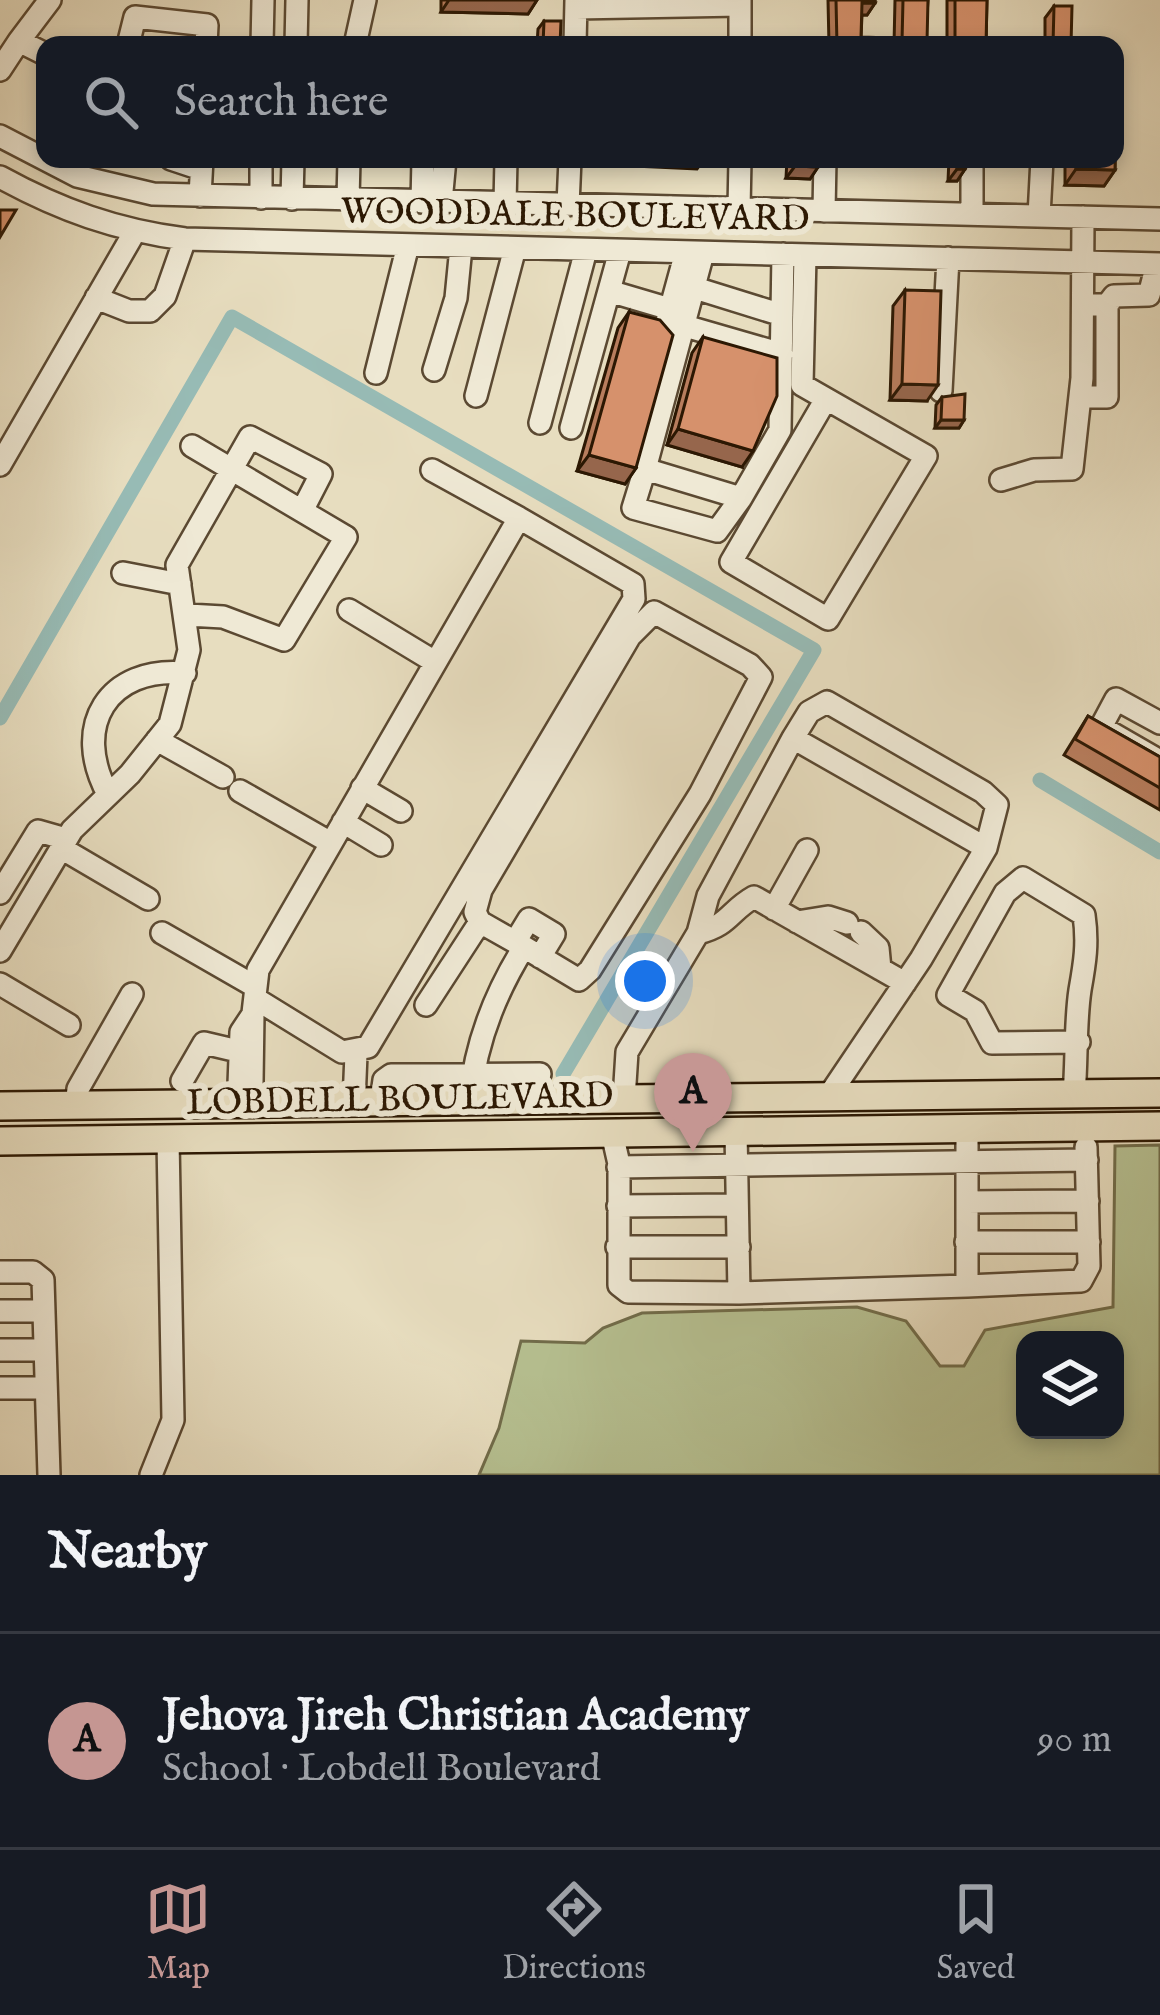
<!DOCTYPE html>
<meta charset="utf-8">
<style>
:root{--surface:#171b24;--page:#242831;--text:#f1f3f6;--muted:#9ea1a6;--line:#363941;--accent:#c59692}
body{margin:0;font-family:"IM FELL English",serif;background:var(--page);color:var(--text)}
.controls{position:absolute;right:36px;bottom:36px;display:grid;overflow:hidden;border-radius:24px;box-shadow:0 6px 18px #0003}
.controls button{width:108px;height:108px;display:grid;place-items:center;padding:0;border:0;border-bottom:3px solid var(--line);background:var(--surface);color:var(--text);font:60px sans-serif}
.you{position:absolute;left:645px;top:981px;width:42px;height:42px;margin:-30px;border:9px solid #fff;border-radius:50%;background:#1a73e8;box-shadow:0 0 0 18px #1a73e833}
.badge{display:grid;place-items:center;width:78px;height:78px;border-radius:50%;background:var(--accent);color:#111;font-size:39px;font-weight:700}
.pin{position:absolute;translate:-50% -99px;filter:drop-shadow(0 3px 6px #0008)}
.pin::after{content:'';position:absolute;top:63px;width:42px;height:36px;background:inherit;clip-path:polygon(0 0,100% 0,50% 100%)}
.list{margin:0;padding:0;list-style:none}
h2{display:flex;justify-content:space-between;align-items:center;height:156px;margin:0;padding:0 48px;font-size:51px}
h2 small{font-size:39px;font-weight:400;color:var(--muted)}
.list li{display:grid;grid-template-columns:78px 1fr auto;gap:36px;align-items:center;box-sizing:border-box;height:216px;padding:0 48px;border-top:3px solid var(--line)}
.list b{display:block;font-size:45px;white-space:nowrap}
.list p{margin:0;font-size:39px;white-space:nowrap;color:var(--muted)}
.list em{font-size:39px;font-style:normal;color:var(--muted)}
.icon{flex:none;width:66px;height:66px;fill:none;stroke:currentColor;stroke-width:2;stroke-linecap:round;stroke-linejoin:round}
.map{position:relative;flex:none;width:1160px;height:1475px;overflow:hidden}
.search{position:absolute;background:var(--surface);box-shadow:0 6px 18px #0003;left:36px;right:36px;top:36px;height:132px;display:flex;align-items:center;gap:30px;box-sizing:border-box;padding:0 42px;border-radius:24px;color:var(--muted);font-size:45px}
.sheet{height:372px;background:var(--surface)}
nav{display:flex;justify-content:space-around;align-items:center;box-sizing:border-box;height:168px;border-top:3px solid var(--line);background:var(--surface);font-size:33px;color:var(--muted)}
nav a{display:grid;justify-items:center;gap:6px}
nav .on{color:var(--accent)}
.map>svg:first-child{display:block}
</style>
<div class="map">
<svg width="1160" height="1475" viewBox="0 0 1160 1475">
<rect width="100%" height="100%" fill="#e7ddbf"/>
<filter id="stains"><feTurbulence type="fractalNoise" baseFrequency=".00167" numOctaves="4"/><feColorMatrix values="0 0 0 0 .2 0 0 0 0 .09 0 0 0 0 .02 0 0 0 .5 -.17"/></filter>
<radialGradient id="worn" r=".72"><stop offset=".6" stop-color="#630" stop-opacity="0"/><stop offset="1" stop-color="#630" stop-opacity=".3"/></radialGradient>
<path fill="#b6c091" stroke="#716c4a" stroke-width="3" fill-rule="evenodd" d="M1160,1145V1475H479L499,1428L521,1341L585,1343L603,1328L642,1313L857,1307L906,1321L940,1366H964L985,1330L1113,1307L1115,1146ZM1025,1340H1115V1430H1025Z"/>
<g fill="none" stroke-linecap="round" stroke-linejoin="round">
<path stroke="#97bbb5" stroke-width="15" d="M0,718L232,317L814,650L563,1074
M1040,780L1160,852"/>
<g stroke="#5b4932" stroke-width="26">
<path id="minor" d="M740,0V45
M576,8L740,5
M19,41L50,0
M128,45L135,17L207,25L206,45
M262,45L263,0
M296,45L297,0
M355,45L365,0
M575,45L576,0
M0,70L19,41L45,54
M0,136L77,176L153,194L1160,219
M171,159L201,169
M0,177C60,210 116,230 185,239L1160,264
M200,196L202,159
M261,198V159
M292,199L293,159
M348,200L349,159
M422,202L423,159
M441,202L445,159
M505,204L506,159
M568,205L570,159
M739,209L740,159
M824,211L825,159
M972,214V159
M1039,216L1042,159
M703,253L645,469L741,498L780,430L783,254
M805,255L802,385L926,456L828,619L731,562L826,399
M695,288L782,315
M609,291L670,309
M96,298L129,311H150L165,296L185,239
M1107,305L1114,296L1149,295L1157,264
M685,326L782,354
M663,336L686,252
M434,370L456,298L461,247
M376,373L408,245
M941,391L948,258
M476,396L515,248
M1081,397H1107V305H1084
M540,423L586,250
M571,428L620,251
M0,465L134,233
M645,469L633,508L717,531L741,498
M1001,480L1034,470L1072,469L1082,378L1083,217
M123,573L180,584
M349,610L435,662
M188,615L223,617L284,640L346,537L192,446
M1160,723L1116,699L1101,727L1160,761
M793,738L809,712L827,702L983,792L997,805L986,848
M157,740L223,777
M362,788L401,811
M240,791L331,843
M108,794C71,726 108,666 185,673
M343,822L381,845
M61,848L148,899
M0,893L38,831L66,839
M774,909L807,850
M797,922L828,917L847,923
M861,932L878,948L880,969
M162,933L256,987
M698,933C730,925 729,911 754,897L905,983
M515,942L529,919L554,934L540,957
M0,951L72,830L130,774L170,724L189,650L177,565L250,437L321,474L302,511
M0,984L69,1025
M256,999L342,1052L368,1047L634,599L633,584L519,518
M426,1005L480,922
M253,1013L258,970L519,518L432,470
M182,1081L204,1043L238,1051
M1074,1094C1077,1060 1075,1023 1080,990C1085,962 1088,943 1084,915L1023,878L1005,893L948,995L975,1011L992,1043L1079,1042
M624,1099L627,1052L698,933L708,896L793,738L986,848L921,959L828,1097
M470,1100C475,1044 494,995 524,947L579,980L590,970L700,794L761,677L750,665L654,612L630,636L481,890L475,912L480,922L524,947
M381,1101L384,1080L391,1075L540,1074
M354,1102L356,1054
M246,1103L252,1083L253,1014L241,1032L239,1084L246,1090
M76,1105L78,1089L132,994
M967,1129V1286L1081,1281L1089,1266L1086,1147
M612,1133L619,1164V1285L628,1292L739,1293L736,1132
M618,1167L1087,1160
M967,1202L1088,1201
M618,1206L737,1205
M966,1242H1089
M617,1247H739
M0,1272H33L43,1280L49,1475
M739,1293L967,1286
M0,1311H44
M0,1350H45
M0,1388H46
M151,1475L173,1420L168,1139"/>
</g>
<g stroke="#2c1803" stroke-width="32">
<path id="major" d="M0,1106L1160,1093
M0,1141L1160,1126"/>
</g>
<use href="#minor" stroke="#efe9d5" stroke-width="21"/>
<use href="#major" stroke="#e7ddbf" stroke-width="27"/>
</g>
<path fill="#b87d5d" stroke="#2c1803" stroke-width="3" d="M441,0H537L528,14L441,12Z
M828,0H875V3L867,15H862L861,37L890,45H829Z
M895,0H928L925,45H894Z
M947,0H987L986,45H947Z
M1054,6L1071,45H1045V18Z
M544,21L560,45H537L538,29Z
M787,159H819L818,167L810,179L786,178Z
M949,159H966L965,169L957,181H948Z
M1065,159H1115V170L1104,186L1065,185Z
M905,290L927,401L890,400L893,306Z
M629,312L636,468L625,484L577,471L618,328Z
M703,337L742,467L667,445L692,353Z
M942,397L964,420L959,428H935L936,405Z
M1088,716L1160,757V810L1064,755Z"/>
<path fill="#96664c" stroke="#2c1803" stroke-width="3" d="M449,0H537L528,14L441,12Z
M862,3H875L867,15H854Z
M902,42H927L925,45H900Z
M599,159H614L609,166H594Z
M636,159H704L697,169L631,166Z
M795,166L818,167L810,179L786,178Z
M957,169H965L957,181H948Z
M1076,169L1115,170L1104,186L1065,185Z
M902,384L938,385L927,401L890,400Z
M941,420H964L959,428H935Z
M678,429L753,451L742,467L667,445Z
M589,455L636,468L625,484L577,471Z"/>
<path fill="#d6916c" stroke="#2c1803" stroke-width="3" d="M836,0H875V3H862L861,37L890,38V45H837Z
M903,0H928L927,42H902Z
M955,0H987L986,45H955Z
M1054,6H1072L1071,45H1053Z
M544,21H561L560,45H543Z
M1115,81H1117L1115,170L1076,169V159H1115Z
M795,159H819L818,167L795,166Z
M957,159H966L965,169H957Z
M0,210H16L0,237Z
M905,290L941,291L938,385L902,384Z
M629,312L660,320L673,335L636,468L589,455Z
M703,337L777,358V396L753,451L678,429Z
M965,394L964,420H941L942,397Z
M1088,716L1160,757V788L1075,739Z"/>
<g text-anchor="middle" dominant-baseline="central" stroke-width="12" stroke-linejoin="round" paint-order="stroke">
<g font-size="36" fill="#2c1803" stroke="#efe9d5">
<text transform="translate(575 216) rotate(1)">WOODDALE BOULEVARD</text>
<text transform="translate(400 1100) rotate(-1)">LOBDELL BOULEVARD</text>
</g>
</g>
<rect width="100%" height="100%" filter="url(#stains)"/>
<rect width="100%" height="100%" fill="url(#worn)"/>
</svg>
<div class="controls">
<button><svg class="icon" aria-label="layers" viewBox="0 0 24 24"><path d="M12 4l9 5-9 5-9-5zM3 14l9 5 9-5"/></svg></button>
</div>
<div class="you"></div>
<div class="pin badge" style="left:693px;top:1152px">A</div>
<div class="search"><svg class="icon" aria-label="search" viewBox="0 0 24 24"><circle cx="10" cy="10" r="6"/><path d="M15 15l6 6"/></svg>Search here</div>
</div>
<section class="sheet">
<h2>Nearby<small></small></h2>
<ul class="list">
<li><span class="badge">A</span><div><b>Jehova Jireh Christian Academy</b><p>School · Lobdell Boulevard</p></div><em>90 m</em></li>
</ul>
</section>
<nav>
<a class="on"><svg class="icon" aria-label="map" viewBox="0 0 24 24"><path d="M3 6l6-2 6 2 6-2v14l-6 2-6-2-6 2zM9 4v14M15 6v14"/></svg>Map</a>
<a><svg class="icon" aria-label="directions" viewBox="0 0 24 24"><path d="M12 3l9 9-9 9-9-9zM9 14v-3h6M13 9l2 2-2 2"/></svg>Directions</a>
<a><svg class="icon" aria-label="saved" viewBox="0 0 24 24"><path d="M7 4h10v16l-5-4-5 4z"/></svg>Saved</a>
</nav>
